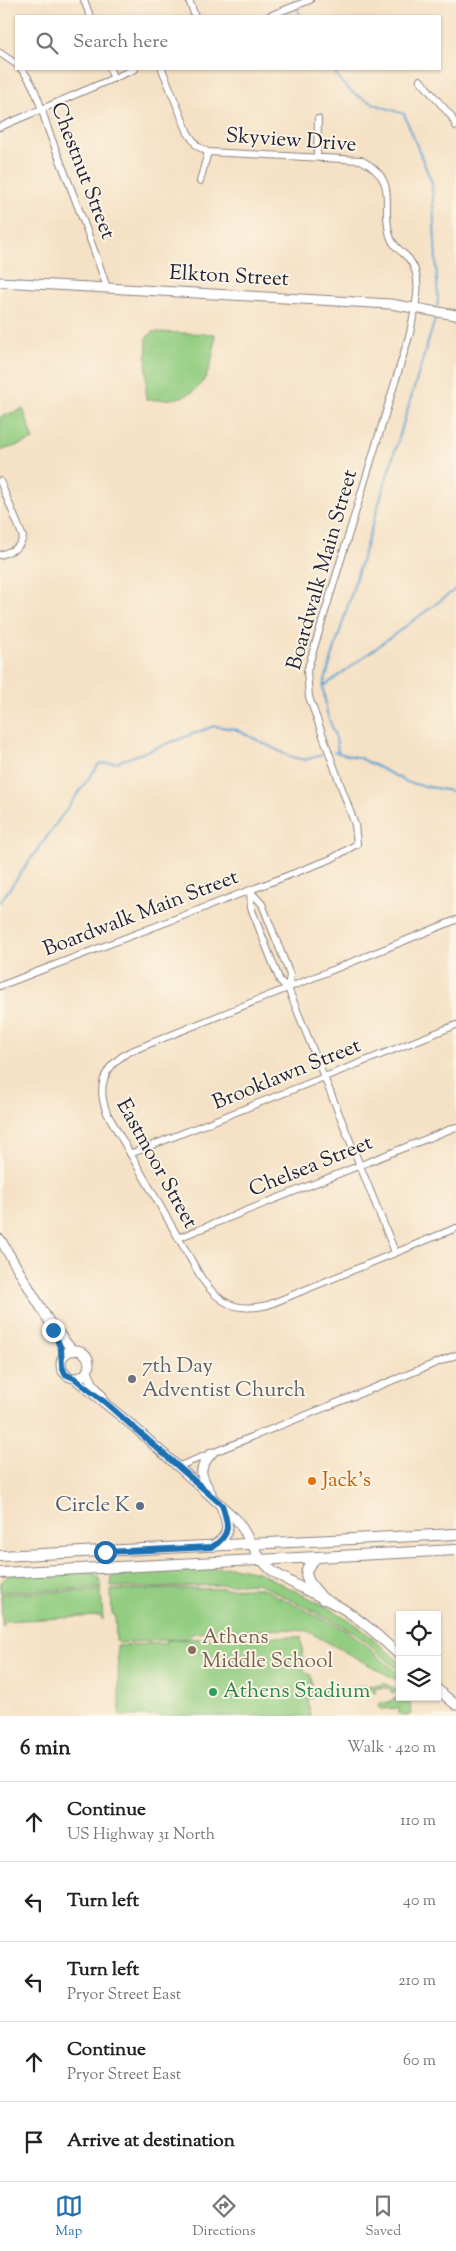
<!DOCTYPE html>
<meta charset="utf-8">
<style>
:root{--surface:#fff;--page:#f6f6f6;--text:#222;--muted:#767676;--line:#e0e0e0;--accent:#1f6fb2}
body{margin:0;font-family:"Sorts Mill Goudy",serif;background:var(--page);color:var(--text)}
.controls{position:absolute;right:15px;bottom:15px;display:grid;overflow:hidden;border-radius:0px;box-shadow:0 1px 4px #0004}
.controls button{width:45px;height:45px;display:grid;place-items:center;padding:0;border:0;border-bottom:1px solid var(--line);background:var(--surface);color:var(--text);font:25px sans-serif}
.stop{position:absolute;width:15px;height:15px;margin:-11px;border:4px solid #1f6fb2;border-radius:50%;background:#fff}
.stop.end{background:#1f6fb2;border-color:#fff;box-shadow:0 1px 5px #0008}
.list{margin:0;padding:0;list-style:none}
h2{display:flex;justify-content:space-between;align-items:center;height:65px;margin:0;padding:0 20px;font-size:21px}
h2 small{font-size:16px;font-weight:400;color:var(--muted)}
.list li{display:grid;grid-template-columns:32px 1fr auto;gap:15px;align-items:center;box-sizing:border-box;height:80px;padding:0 20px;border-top:1px solid var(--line)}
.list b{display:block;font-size:19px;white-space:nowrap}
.list p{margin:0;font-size:16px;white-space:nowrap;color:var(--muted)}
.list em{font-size:16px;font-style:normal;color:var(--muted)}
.icon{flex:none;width:28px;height:28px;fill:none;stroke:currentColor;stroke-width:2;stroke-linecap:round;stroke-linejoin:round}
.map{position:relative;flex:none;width:456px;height:1716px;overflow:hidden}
.search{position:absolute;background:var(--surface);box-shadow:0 1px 4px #0004;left:15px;right:15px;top:15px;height:55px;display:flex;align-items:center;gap:12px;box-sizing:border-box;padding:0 18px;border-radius:0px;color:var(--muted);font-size:19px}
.sheet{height:465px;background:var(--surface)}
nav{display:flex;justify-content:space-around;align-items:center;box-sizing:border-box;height:70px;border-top:1px solid var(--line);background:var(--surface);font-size:14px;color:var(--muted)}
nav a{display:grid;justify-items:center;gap:2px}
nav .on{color:var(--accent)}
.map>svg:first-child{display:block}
</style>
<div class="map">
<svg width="456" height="1716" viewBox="0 0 456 1716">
<rect width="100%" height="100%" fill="#fcf5e5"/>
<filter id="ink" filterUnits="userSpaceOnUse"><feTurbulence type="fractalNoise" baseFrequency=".02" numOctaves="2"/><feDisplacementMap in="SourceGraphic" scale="10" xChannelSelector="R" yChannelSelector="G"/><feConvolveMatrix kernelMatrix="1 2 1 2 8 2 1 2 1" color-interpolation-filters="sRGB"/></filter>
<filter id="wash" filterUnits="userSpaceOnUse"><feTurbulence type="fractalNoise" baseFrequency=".0096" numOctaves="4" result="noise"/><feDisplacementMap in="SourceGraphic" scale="20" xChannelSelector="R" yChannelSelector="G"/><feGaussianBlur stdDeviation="1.12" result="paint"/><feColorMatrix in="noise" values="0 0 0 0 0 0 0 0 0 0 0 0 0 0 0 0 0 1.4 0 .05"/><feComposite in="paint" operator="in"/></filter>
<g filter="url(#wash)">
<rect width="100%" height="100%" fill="#f5e1c5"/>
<path fill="#93cd81" stroke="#5a785e" d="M153,332L215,334C214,361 208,392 177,398C167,400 156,400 146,400L147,337Z
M23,409L34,440L0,451V417Z
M233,1567L258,1572L335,1611L358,1626L400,1662V1671L354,1632L257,1583L159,1588L111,1587L112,1577L120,1572Z
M91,1571L100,1579L101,1588L0,1592L1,1582L9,1575Z
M261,1588L351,1633L400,1675V1682L307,1631L286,1629L193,1633L189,1638L166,1640L255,1636L301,1637L304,1671L311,1675L313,1698L308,1699L310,1716H120L117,1646L166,1643V1640L119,1643L116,1640L115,1615L112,1614L111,1590Z
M101,1590L103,1620L100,1616L4,1621V1626H2L1,1594Z
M383,1683L396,1689V1692L392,1693L389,1688H375V1694L372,1689H367L365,1691L364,1689L329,1691L328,1697H321L319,1688L380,1685Z
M400,1697H410L411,1715L402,1716L399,1713V1708L381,1709L378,1707L379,1703H390V1701Z"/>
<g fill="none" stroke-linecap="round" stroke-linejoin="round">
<path stroke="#5da2d2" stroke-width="2" d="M294,0L295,2
M298,10L300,16
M333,69C347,98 375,104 404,114L432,183L438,301L437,307
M323,687L456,589
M334,752L360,758L409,783L456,792
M338,752L336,738L327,713L323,687L436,316
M0,902L99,764L118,762L214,726L235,729L289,756L305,760L321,755"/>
</g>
</g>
<g filter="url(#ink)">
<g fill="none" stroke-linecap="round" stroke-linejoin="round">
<g stroke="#8c8280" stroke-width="8">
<path id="street" d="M84,0L90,16
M189,0L195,16
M269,16L310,0
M0,53L16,64
M21,69C36,84 42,112 49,132C69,184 90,235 107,288
M110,69L113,77
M420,80L451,116L456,126
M0,127L135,69
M317,157L318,119
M200,181L208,152
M0,481L23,537C20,549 11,551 0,555
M250,891L251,908L280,981L288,988L395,1252
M250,891L262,904L290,975L288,988
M456,920L129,1052C104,1066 96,1086 107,1113L202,1279C220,1305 237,1312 268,1305L456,1228
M0,986L331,859L357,844L355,825L309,697L307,671L410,333C414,310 425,279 409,259C402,251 393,247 390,236C380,202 401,182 361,160L208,152L197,146L188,133L162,69
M130,1154L456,1025
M178,1238L456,1127
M177,1467L456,1355"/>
</g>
<g stroke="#8c8280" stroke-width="11">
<path id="secondary" d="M0,282L390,304L456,315
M0,1239L50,1323L73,1351
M61 1364a14 14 0 1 1 28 0a14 14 0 1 1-28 0Z
M87,1372L93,1385L102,1396
M74,1378L134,1427L235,1518C248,1533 254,1555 269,1568C285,1582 320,1596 340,1607C362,1620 381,1638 400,1656
M211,1493C200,1474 197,1470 212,1453
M437,1689L456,1705"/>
</g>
<g stroke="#8c8280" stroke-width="12">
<path id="primary" d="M213,1546C232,1535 229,1524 221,1505
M0,1556L456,1534
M317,1557C296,1574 310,1583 323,1599
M0,1573L456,1550"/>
</g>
<use href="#street" stroke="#fff" stroke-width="6"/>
<use href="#secondary" stroke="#fff" stroke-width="9"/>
<use href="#primary" stroke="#fff" stroke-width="10"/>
</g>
</g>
<g fill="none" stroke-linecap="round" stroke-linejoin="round" filter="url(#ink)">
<path stroke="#1f6fb2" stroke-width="6" d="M53,1330L61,1349L62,1366L65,1374L74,1378L107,1404L222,1505C229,1525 231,1535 212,1547L105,1552"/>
</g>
<circle fill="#6b7280" stroke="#fcf5e5" stroke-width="2" cx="132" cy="1379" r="5"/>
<circle fill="#e8710a" stroke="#fcf5e5" stroke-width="2" cx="312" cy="1481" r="5"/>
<circle fill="#5c6f8a" stroke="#fcf5e5" stroke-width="2" cx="140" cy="1506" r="5"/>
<circle fill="#8d6e63" stroke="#fcf5e5" stroke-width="2" cx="192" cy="1650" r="5"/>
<circle fill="#2e9e5b" stroke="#fcf5e5" stroke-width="2" cx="213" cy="1692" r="5"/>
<g text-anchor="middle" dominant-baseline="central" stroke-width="4" stroke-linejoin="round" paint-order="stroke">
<g font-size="21" fill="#22223b" stroke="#fcf5e5">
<text transform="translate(291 141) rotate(4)">Skyview Drive</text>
<text transform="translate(82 171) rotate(69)">Chestnut Street</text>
<text transform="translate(229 277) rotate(3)">Elkton Street</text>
<text transform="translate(323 570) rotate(-74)">Boardwalk Main Street</text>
<text transform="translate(141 914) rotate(-21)">Boardwalk Main Street</text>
<text transform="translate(287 1075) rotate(-22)">Brooklawn Street</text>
<text transform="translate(156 1164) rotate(61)">Eastmoor Street</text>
<text transform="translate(311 1167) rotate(-22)">Chelsea Street</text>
</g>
<g font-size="21" fill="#5b616d" stroke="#fcf5e5" text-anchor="start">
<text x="142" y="1367">7th Day<tspan x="142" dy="24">Adventist Church</tspan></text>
</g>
<g font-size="21" fill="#c56008" stroke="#fcf5e5" text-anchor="start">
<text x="322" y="1481">Jack's</text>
</g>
<g font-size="21" fill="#4e5e75" stroke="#fcf5e5" text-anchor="end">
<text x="130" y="1506">Circle K</text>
</g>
<g font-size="21" fill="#785e54" stroke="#fcf5e5" text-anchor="start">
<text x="202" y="1638">Athens<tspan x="202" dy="24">Middle School</tspan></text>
</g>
<g font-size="21" fill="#27864d" stroke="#fcf5e5" text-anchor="start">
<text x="223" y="1692">Athens Stadium</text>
</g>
</g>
</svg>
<div class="controls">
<button><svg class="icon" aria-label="locate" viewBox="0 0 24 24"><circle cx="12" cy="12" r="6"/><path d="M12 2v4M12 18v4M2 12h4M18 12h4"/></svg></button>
<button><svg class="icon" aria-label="layers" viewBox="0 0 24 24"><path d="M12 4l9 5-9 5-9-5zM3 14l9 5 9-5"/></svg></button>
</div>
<div class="stop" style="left:105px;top:1552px"></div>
<div class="stop end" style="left:53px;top:1330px"></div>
<div class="search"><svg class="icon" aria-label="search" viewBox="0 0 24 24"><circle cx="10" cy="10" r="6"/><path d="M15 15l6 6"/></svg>Search here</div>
</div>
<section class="sheet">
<h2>6 min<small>Walk · 420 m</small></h2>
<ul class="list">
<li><svg class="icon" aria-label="ahead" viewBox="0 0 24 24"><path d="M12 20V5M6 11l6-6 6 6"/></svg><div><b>Continue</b><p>US Highway 31 North</p></div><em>110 m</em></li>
<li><svg class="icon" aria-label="left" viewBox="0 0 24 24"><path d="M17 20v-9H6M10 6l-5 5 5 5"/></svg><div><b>Turn left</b></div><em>40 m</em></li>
<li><svg class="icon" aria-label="left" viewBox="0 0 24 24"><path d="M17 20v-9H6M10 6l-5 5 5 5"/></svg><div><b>Turn left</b><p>Pryor Street East</p></div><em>210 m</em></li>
<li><svg class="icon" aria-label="ahead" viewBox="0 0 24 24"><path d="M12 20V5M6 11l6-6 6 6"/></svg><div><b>Continue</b><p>Pryor Street East</p></div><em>60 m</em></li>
<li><svg class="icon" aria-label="arrive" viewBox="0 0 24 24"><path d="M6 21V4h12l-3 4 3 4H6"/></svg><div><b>Arrive at destination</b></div></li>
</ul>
</section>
<nav>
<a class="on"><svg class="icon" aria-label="map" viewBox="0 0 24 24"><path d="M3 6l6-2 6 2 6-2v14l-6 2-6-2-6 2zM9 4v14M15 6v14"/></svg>Map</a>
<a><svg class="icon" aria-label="directions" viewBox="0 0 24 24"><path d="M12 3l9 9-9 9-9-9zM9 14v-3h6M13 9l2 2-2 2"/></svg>Directions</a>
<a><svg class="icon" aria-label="saved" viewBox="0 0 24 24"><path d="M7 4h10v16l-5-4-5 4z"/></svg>Saved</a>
</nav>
